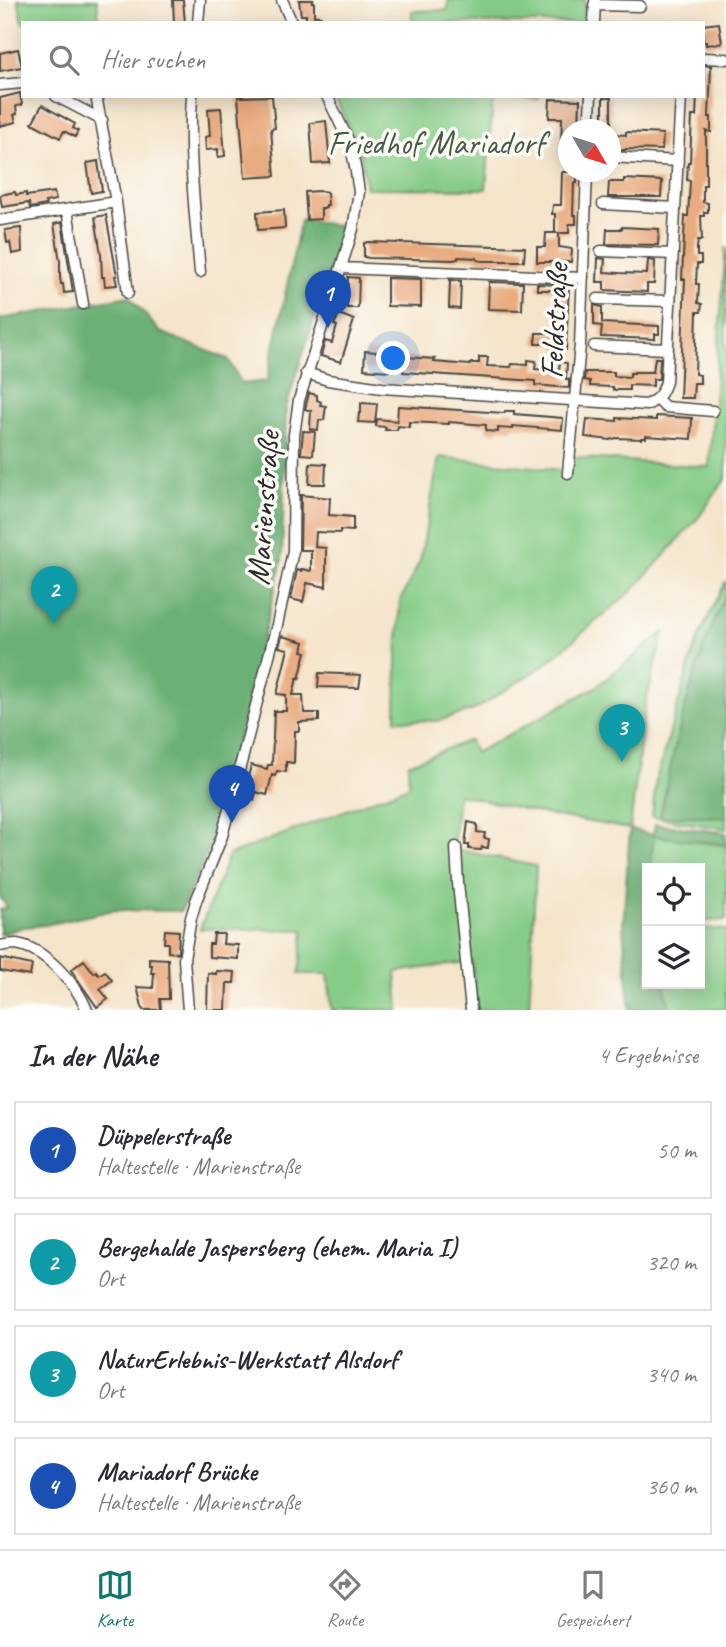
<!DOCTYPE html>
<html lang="de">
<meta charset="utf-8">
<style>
:root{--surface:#fff;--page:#f7f7f7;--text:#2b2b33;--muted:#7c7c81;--line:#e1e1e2;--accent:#0f766e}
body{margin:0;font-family:Caveat,sans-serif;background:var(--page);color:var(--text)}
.controls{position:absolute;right:21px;bottom:21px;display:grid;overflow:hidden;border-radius:0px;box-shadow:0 4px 18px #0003}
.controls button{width:63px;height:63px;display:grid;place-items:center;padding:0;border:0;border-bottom:2px solid var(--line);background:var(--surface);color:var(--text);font:35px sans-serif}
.compass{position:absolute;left:558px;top:119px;width:63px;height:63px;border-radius:50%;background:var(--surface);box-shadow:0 4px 18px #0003;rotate:129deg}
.you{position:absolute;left:394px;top:359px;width:24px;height:24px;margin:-18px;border:5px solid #fff;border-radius:50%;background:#1a73e8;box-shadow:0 0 0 10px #1a73e833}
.badge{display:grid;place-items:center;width:46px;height:46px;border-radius:50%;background:var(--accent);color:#fff;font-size:23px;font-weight:700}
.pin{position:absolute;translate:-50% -58px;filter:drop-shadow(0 2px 4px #0008)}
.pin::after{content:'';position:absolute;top:37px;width:24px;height:21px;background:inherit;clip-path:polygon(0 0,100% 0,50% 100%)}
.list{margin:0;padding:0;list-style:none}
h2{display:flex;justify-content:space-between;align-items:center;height:91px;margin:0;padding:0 28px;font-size:30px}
h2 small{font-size:23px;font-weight:400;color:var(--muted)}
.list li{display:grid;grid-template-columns:46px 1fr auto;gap:21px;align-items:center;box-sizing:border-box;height:98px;margin:0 14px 14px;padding:0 14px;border:2px solid var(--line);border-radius:0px}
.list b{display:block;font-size:26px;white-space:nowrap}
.list p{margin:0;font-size:23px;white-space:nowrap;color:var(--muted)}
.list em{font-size:23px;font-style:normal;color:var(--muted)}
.icon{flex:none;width:38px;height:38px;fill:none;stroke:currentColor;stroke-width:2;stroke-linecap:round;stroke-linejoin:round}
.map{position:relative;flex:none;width:726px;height:1010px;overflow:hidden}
.search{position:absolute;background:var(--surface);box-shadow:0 4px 18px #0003;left:21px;right:21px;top:21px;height:77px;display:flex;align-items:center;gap:18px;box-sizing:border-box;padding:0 24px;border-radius:0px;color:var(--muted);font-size:26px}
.sheet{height:539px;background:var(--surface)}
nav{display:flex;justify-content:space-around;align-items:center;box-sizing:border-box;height:98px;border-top:2px solid var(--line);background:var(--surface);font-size:19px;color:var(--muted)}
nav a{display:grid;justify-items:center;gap:4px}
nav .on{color:var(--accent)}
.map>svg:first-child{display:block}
</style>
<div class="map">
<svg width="726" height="1010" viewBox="0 0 726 1010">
<rect width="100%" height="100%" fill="#fdfcf7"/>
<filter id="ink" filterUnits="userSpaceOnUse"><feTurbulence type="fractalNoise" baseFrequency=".0143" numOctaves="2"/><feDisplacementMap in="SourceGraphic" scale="14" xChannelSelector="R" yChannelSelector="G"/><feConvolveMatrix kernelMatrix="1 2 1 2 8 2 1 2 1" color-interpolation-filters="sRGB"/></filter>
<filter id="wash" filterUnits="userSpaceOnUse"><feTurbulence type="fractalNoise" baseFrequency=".00686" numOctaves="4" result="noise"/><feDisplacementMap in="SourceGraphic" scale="28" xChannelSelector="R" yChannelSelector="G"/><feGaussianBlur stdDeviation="1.57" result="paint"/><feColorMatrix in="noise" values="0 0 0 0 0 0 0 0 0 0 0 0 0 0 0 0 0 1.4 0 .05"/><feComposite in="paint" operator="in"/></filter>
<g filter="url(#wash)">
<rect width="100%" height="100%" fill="#f4e4ca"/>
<path fill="#86cc87" stroke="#587c59" stroke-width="2" d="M18,0H97L99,23H23Z
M448,0H585L584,23H412V11L448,10Z
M334,96H539V99L493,98L486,189L366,188L360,150Z
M726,247V478L699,517L633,590L543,666L474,710L437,721L396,720L397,659L400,601L420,561L439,457L570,471L572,457L709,467Z
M726,581V829L652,817L656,780L692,656L701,632Z
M664,632L645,705L630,829L539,813L458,794L453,849L536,866L529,1010H477L472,961L396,972L399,1010H332L328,974H299L304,930L200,929L229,855L409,786L408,764L470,740L475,753L596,687Z
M654,835L726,845V920L700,921V868H650Z
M700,921L702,928L726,930V1010H670L664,984H700Z"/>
<path fill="#6cb074" stroke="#4c6e50" stroke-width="2" d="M301,219L344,227L286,407L282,560L215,834L181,911L114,910L45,925L23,927L0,935V910L7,907L0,897V319L129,296L160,332L228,359L242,384L267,381Z
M726,594V818L698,816L660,817C675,741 693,664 726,594Z
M655,824L726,833V845L654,836L650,868H647V984H664L670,1010H630L623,926L630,829L653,835Z"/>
<g id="blocks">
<path fill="#e9ab80" d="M173,0H183L185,23H174Z
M299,0H313L312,2H314V16H321V23H306V15H301Z
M719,23L722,43L706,45V42H703V25Z
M18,49L22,67L0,71V53Z
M703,65L711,66L709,117H711V132L706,131V185H703V202L708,203V212H704V216H701L702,240H698L697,248V256H701V264H697L696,284H699L698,303L702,304L701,312H697L695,374L700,375V383H694L693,398H680L685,279H682L685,216H688L690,181L687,180L688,162H690L692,116H696L697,96H703Z
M20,93L22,105L16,106L17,114L14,115L16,122L0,126V98Z
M272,96L275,128L271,129L275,176L245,178L238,97Z
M603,98H611V130H603Z
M550,99L580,100L579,130H569V146H561L562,118H549Z
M42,105L75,124L73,128L78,131L75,137L64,131L60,138L32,123Z
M221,108L225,156L218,157V149L206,150L205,137L210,136L208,109Z
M326,121L330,163L313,164L310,123Z
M626,132L663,134L662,150L626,149L625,150H611V134L626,135Z
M98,161L102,191L91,193L87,163Z
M562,172H577V183H574L573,215H576V224H569V233H555V214H552L553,205H561Z
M624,179L662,181L661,197H608L609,182H624Z
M320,191L327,192L328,205H326V208H321V219L307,220L305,192Z
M15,192L16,195L26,193V196L54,192L56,200L45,202L46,205L30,208L29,203L2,207L0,195Z
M284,210L285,228L258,230L257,212Z
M106,215L117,276H115L117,285L105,286L104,277H102L101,254L95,217Z
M62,222L73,292L64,293L63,284H61L60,278V261L54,224Z
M622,227L659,229L658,245L606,244L607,229H622Z
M21,228L22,252L12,254L10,242L7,243L5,230Z
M546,233H559V247L572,249L571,262H537V247H545Z
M369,242L525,247L524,261H482L477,260V258L458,257V259L453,260L369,258L364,257V243Z
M598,258L605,259L604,272L619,273L647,274L648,260L655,261L654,284H647V292L604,290V282H597Z
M348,277L359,278L358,308H347Z
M387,278L421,279V307L387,306Z
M450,280L461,281L460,309L449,308Z
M489,282L523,283L522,310L488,309Z
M537,284L569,285L566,350H557L558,344H535L536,333H555L556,300V290H537Z
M594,305L602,307V323L659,326V334H655V339L601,337L602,326L594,325Z
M339,314L354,320L341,362L321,356L325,341L332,343L337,326L334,325Z
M365,351L387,353L386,363H390L389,371L364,369Z
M405,357L435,359L434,362L470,365L471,363H479V357H488L487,366L511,367L512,364L528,365V360L536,361L535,369L550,370H559L560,362L567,363L566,379H569V388L535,385V381L403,372Z
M655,358H660L659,379H653V386L629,385V390H613V387L590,386V381L584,380L585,372H614V376L630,377V373H634V372H653Z
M309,393L317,395V400L321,402L320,405L326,406L324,420H319L318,430L310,429L311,411L305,409Z
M361,403L377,404L375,423L358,422L359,413H361Z
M398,406L504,413L505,411H514V414L563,418L562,430L513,426V429L498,428V432L486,431V425L449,422V424L409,422V427L398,426L397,430H385L386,427L376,426L377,419L397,421Z
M656,416L692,418L691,439L646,436V438H641V439L616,438L610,440L585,437L587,419L617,421V418L656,420Z
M303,431L315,432L313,455L301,454Z
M310,463L326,464L325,484H309Z
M301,495L330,498L329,515L353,517V531L340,530V533L316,532L315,547L326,548V587L307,583L303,602L291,599L297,570L301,571L302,569L311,571V550H300Z
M282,636L304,642L302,651L306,652L299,679L297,678L293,695H303L304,713H319V721L299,722V731H295L294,763L286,762V772L277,771L275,776L272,775L267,795L256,792L254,800L243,797L251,765L267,769L268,765H272L274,711H286V695L277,694L288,649L279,647Z
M319,673L361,675L359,688L318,687Z
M468,822L477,824V832L485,833L484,838L489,839L488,848L482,847L481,850L469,849V845H465Z
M165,930L179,931L178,953L168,952V943H164Z
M214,934H224L223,944L238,945V959L209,957V944H213Z
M0,958L32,965L30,976L0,971Z
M149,958L168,959L169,999H160L161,1010H143L137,987L153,988L154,973H151L152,965H149Z
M84,960L94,973L96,971L99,975L105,971L112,980L100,989L108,999L97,1007L71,970Z
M216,971L235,972L234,983H227L226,1010H207L208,973L216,974Z"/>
</g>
</g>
<g filter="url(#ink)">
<use href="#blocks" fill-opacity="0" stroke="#494743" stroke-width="2"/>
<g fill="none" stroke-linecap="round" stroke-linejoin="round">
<g stroke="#494743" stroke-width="13">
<path id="minor" d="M282,0L292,23
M594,5L640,6
M198,23L200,0
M594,23L595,1
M703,58L726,59
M0,85L23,83
M56,96L102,120
M99,96L97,101L116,202L128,293
M192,96C188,155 195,214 200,272
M589,130L591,96
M610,157L678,161
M603,204L675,208
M67,210L83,304
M0,220L116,202
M601,251L673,254
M341,268L583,278
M598,299L670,301
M594,346L668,349
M306,373L328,380L382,388L647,405C658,399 662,394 666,382L681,96
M657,399L665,407L713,411
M568,473L580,345L587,172
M456,847L458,883L471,1010
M0,946C5,945 11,944 16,944C45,948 77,985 87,1010
M188,1010L184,959L191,918L196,901L222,836L277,625L293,551L294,435L299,400L353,229L359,192L356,172L351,146L327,96"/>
</g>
<use href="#minor" stroke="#fff" stroke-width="10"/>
</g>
</g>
<g text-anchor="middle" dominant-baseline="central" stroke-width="7" stroke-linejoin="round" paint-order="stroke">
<g font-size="33" fill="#465b47" stroke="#fdfcf7">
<text x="436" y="143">Friedhof Mariadorf</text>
</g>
<g font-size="33" fill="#2b2b2b" stroke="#fdfcf7">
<text transform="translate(554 321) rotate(-87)">Feldstraße</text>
<text transform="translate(263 508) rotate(-86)">Marienstraße</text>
</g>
</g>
</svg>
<div class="controls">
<button><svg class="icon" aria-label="locate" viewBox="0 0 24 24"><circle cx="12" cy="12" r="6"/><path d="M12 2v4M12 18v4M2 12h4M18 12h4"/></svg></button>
<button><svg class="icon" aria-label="layers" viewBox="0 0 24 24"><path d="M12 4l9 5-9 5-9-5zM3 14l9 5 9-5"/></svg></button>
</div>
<svg class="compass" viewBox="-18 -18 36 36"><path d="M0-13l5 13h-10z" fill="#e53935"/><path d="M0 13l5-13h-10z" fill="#7c7c81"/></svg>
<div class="you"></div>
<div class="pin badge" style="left:328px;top:328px;background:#1a4fb4">1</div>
<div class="pin badge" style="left:54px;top:624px;background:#0f9aa8">2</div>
<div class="pin badge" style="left:622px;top:762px;background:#0f9aa8">3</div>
<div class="pin badge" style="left:232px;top:823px;background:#1a4fb4">4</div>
<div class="search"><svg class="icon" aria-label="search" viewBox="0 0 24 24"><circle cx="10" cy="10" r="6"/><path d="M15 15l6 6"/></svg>Hier suchen</div>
</div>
<section class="sheet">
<h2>In der Nähe<small>4 Ergebnisse</small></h2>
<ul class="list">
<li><span class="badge" style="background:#1a4fb4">1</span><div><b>Düppelerstraße</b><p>Haltestelle · Marienstraße</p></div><em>50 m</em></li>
<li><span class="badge" style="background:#0f9aa8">2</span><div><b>Bergehalde Jaspersberg (ehem. Maria I)</b><p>Ort</p></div><em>320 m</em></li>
<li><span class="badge" style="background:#0f9aa8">3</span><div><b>NaturErlebnis-Werkstatt Alsdorf</b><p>Ort</p></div><em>340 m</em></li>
<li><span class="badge" style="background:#1a4fb4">4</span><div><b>Mariadorf Brücke</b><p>Haltestelle · Marienstraße</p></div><em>360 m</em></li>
</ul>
</section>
<nav>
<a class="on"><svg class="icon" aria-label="map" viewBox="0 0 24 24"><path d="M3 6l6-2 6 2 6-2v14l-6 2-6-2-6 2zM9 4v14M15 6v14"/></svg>Karte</a>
<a><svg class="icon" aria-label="directions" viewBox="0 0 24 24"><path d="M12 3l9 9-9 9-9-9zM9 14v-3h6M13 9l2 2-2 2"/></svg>Route</a>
<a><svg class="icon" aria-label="saved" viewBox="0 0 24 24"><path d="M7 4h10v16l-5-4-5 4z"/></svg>Gespeichert</a>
</nav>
